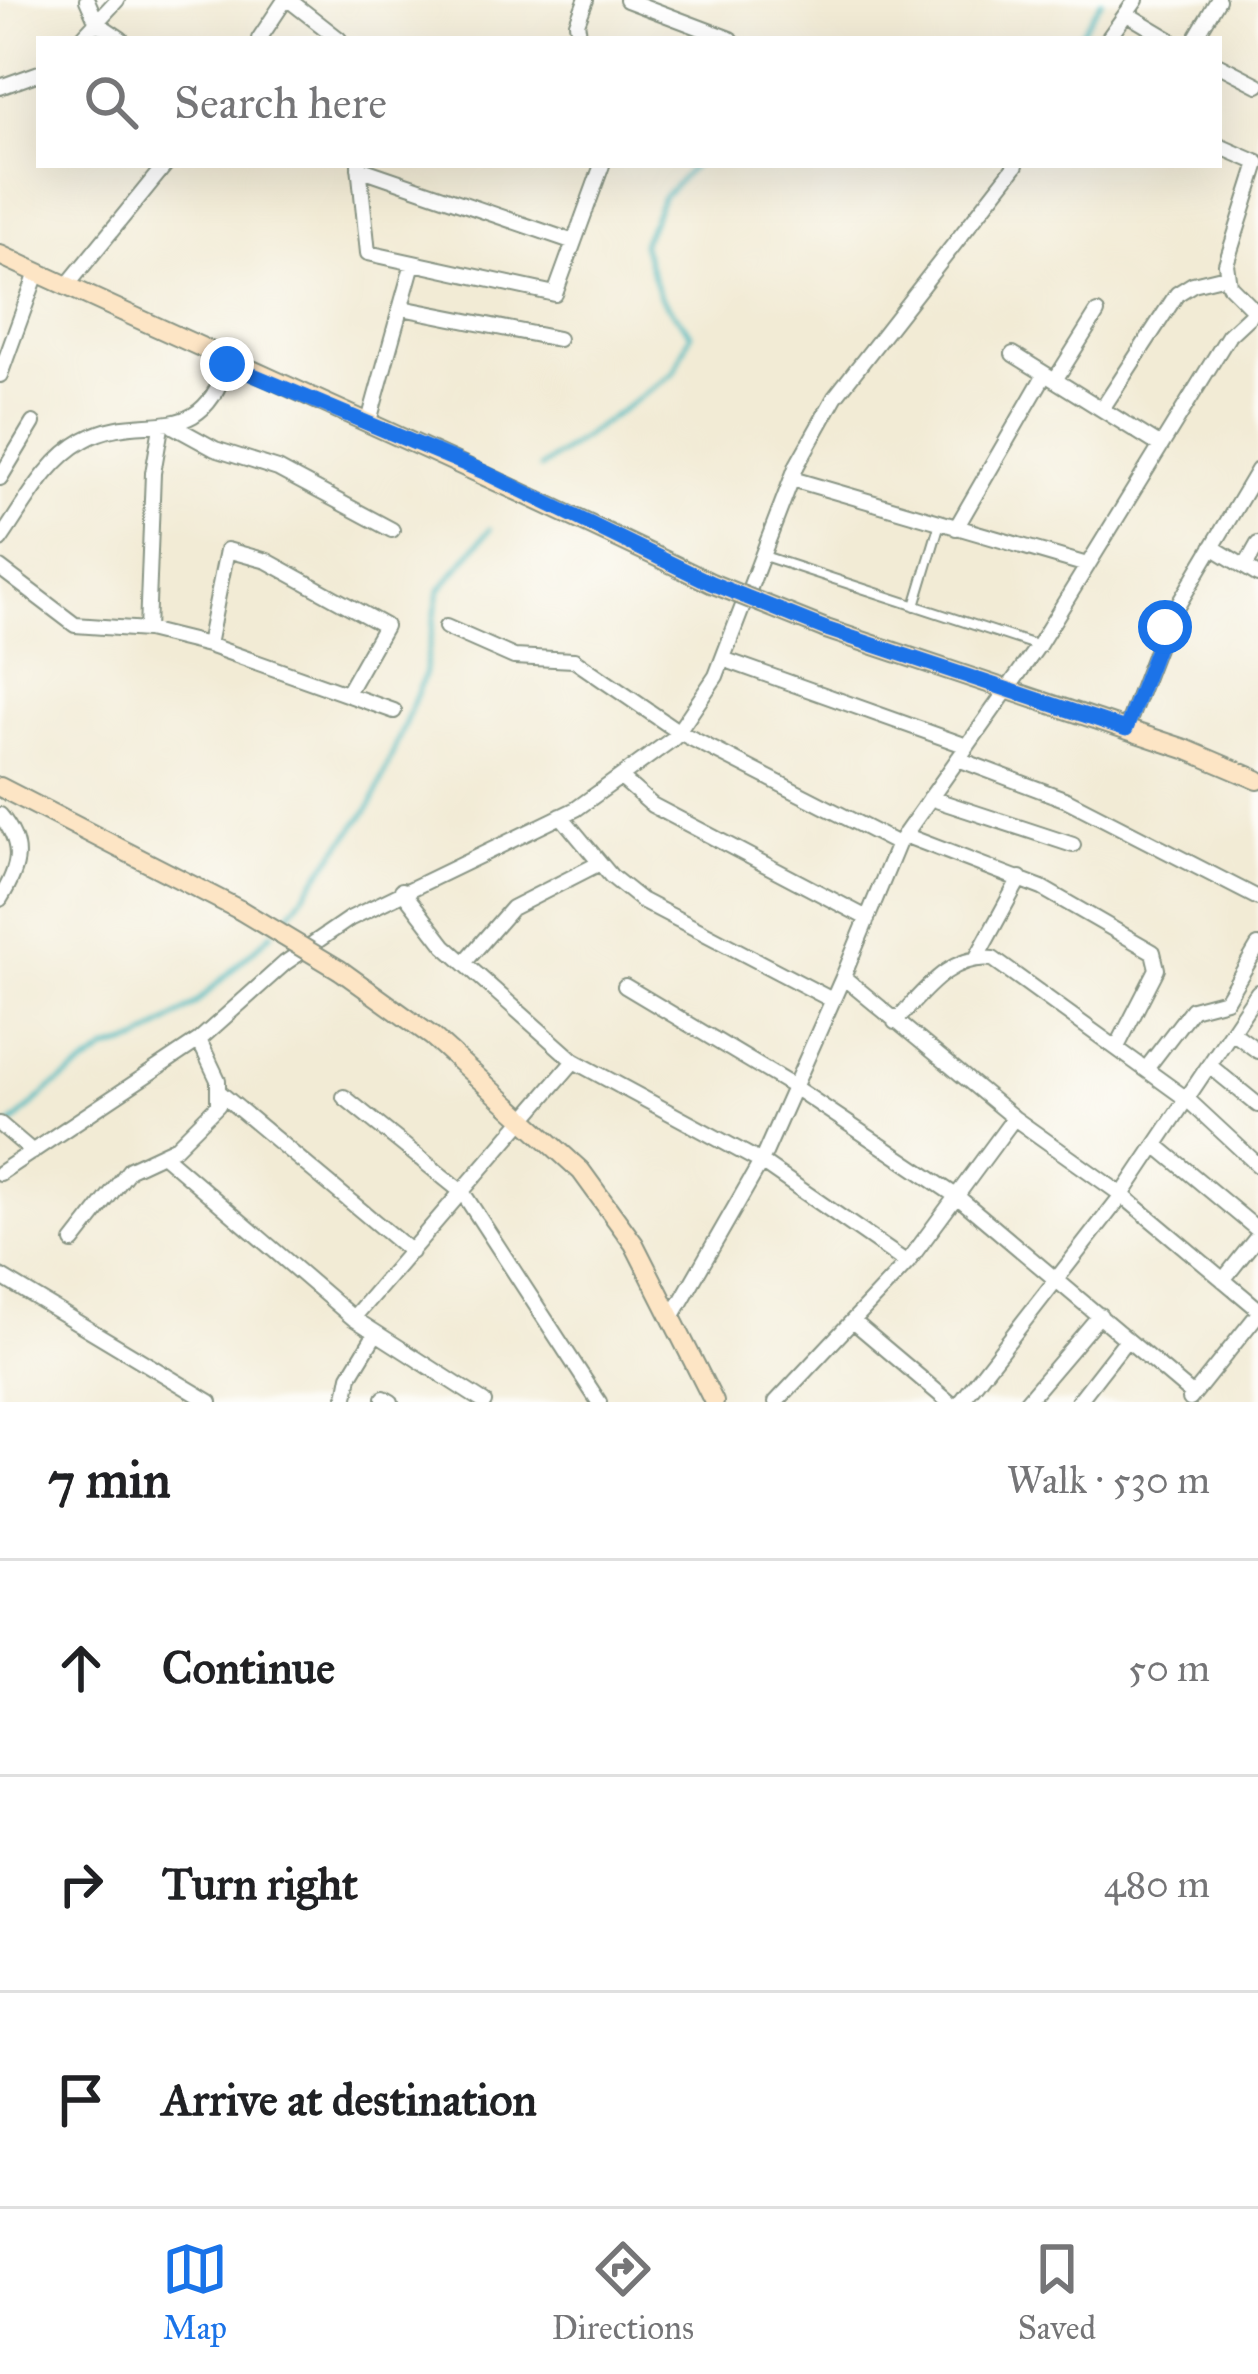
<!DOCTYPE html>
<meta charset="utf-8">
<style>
:root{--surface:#fff;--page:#f6f6f6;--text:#202124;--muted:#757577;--line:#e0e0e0;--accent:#1a73e8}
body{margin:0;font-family:"IM FELL Great Primer",serif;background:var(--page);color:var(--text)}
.stop{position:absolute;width:36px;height:36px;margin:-27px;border:9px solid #1a73e8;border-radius:50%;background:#fff}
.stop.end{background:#1a73e8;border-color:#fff;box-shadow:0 3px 12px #0008}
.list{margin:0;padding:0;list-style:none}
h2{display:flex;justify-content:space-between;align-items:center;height:156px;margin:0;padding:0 48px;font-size:51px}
h2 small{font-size:39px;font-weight:400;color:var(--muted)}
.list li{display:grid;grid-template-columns:78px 1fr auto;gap:36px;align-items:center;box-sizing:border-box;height:216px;padding:0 48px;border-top:3px solid var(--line)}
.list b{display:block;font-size:45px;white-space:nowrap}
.list em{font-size:39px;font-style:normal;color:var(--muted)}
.icon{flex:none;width:66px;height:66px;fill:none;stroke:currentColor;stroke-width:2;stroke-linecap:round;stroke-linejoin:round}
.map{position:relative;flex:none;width:1258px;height:1402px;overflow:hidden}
.search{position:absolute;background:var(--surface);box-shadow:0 12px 48px #0002;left:36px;right:36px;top:36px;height:132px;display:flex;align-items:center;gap:30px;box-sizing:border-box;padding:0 42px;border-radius:0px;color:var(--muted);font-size:45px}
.sheet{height:804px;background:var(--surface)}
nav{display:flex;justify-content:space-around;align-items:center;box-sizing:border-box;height:168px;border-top:3px solid var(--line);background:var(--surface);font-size:33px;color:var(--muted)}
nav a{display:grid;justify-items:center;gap:6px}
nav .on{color:var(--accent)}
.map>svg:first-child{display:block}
</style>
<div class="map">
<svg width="1258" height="1402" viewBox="0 0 1258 1402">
<rect width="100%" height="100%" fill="#fdfcf7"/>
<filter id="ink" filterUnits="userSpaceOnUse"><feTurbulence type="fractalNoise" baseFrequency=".00833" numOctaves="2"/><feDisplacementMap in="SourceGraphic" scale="24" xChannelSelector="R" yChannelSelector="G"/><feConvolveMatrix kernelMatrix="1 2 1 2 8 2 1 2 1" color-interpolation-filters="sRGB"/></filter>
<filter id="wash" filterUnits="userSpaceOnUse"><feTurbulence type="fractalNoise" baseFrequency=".004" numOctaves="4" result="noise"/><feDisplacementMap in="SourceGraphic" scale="48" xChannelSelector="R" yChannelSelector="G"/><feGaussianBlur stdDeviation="2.7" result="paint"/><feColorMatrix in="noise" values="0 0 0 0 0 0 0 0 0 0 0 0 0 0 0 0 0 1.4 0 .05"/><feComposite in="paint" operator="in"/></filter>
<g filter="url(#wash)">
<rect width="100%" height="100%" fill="#f2ebd5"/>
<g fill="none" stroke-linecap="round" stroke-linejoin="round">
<path stroke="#49b9bf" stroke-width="4.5" d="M1077,39L1102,0
M540,468L674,373L691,333L660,297L642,244L662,198L694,165
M280,926L372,804L424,676L439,591L490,529
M0,1135L51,1088L107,1050L139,1041L194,1005L272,933"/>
</g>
</g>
<g filter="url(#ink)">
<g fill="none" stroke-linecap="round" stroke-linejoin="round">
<g stroke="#889484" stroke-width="12">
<path id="lane" d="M764,556L1038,646
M915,606L940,523"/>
</g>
<g stroke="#889484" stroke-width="18">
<path id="street" d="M87,0L97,23L121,39
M289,0L339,39
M627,0L730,39
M1127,14L1169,39
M81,39L117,0
M259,39L285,0
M580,39L577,23L586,0
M1108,39L1136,0
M1195,39L1218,0
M1219,65L1258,85
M0,87L39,73
M1219,146L1258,163L1226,264L1229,285L1254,310
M359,165L368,253L555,294L602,165
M359,168L574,242
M69,283L165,165
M402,308L558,339
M1258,308L1229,335L1038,646L898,844L843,977L1014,1118L1122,1195L1258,1309
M1013,354L1161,446
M0,375L37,273
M1055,380L1097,313
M1102,409L1177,294L1193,284L1226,276
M369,421L413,263
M173,426L215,449L278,469L392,530
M0,478L33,423
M792,479L1087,565
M956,528L1045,374
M0,540C24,506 46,461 84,440C143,406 199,455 227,364
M1212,547L1258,575
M1245,567L1258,544
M0,568L75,625L147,630L208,645L394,711
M446,627L514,657L574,660L679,732L898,844
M147,630L153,473L161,427
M208,645L227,550L267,561L385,626L347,693
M723,659L967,746
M1126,729L1165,627L1258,470
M958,759L1067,800L1258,898
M621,778L652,805L865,917
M930,798L1073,845
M0,815C25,845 20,867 0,899
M561,816L611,876L641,900L832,1000
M904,835L1042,888L1153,952L1157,969L1117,1047
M402,890L445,946L574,1061L761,1162L907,1263
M977,957L1020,878
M464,963L512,908L600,863
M625,986L794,1087L959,1198L1193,1395
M895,1022C923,993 949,954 993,959L1188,1100L1258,1165
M1232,1032L1258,1051
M1210,1066L1258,1105
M1146,1069L1192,1009L1226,1000L1258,946
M219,1092L411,1252
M344,1097L463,1193L599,1402
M0,1124L33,1152
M1157,1146L1258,1230
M162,1154L353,1318L484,1402
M0,1173L199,1040L285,963L349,919L576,809L674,738L716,676L797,465L835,397L1016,165
M73,1242L130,1169L175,1148L218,1105V1080L199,1040
M0,1276L210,1402
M1223,1280L1258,1236
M353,1318L574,1061
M671,1319L761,1162L843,977
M853,1321L949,1402
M384,1398L391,1402
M1190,1399L1258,1314
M345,1402L350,1376L376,1333
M776,1402L907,1263L1014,1118
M961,1402L1122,1195L1258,992
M1026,1402L1100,1315
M1078,1402L1127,1339"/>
</g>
<g stroke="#889484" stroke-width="22">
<path id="secondary" d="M0,255C236,365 476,468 711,583
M826,629L1185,749L1258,780
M0,787L240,910
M340,970L433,1037L581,1171L634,1244L714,1402"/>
</g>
<use href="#lane" stroke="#fff" stroke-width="8"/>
<use href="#street" stroke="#fff" stroke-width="14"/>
<use href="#secondary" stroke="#fde5c5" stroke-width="18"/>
<g stroke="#889484" stroke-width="22" stroke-linecap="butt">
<path id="secondary-bridge" d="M711,583L826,629
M240,910L340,970"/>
</g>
<use href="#secondary-bridge" stroke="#fde5c5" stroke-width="18"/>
</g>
</g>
<g fill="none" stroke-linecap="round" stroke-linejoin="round" filter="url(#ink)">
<path stroke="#1a73e8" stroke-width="15" d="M227,364L484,472L711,583L826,629L1126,729L1165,627"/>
</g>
</svg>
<div class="stop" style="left:1165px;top:627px"></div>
<div class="stop end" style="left:227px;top:364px"></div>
<div class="search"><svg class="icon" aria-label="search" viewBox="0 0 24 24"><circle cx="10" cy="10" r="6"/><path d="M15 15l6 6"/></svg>Search here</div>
</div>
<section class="sheet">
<h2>7 min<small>Walk · 530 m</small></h2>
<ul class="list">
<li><svg class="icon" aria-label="ahead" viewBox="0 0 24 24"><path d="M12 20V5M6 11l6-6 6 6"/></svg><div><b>Continue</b></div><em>50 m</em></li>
<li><svg class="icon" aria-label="right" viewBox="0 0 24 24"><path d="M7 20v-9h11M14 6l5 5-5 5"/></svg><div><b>Turn right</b></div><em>480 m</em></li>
<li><svg class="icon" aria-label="arrive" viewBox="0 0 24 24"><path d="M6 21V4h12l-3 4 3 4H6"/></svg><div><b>Arrive at destination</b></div></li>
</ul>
</section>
<nav>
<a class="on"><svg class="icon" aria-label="map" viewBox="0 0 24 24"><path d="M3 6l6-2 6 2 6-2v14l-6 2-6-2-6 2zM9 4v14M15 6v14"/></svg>Map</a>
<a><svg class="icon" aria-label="directions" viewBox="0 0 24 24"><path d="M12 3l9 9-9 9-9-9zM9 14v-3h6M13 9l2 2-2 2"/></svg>Directions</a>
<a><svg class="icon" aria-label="saved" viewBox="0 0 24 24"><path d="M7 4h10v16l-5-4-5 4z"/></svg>Saved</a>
</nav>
